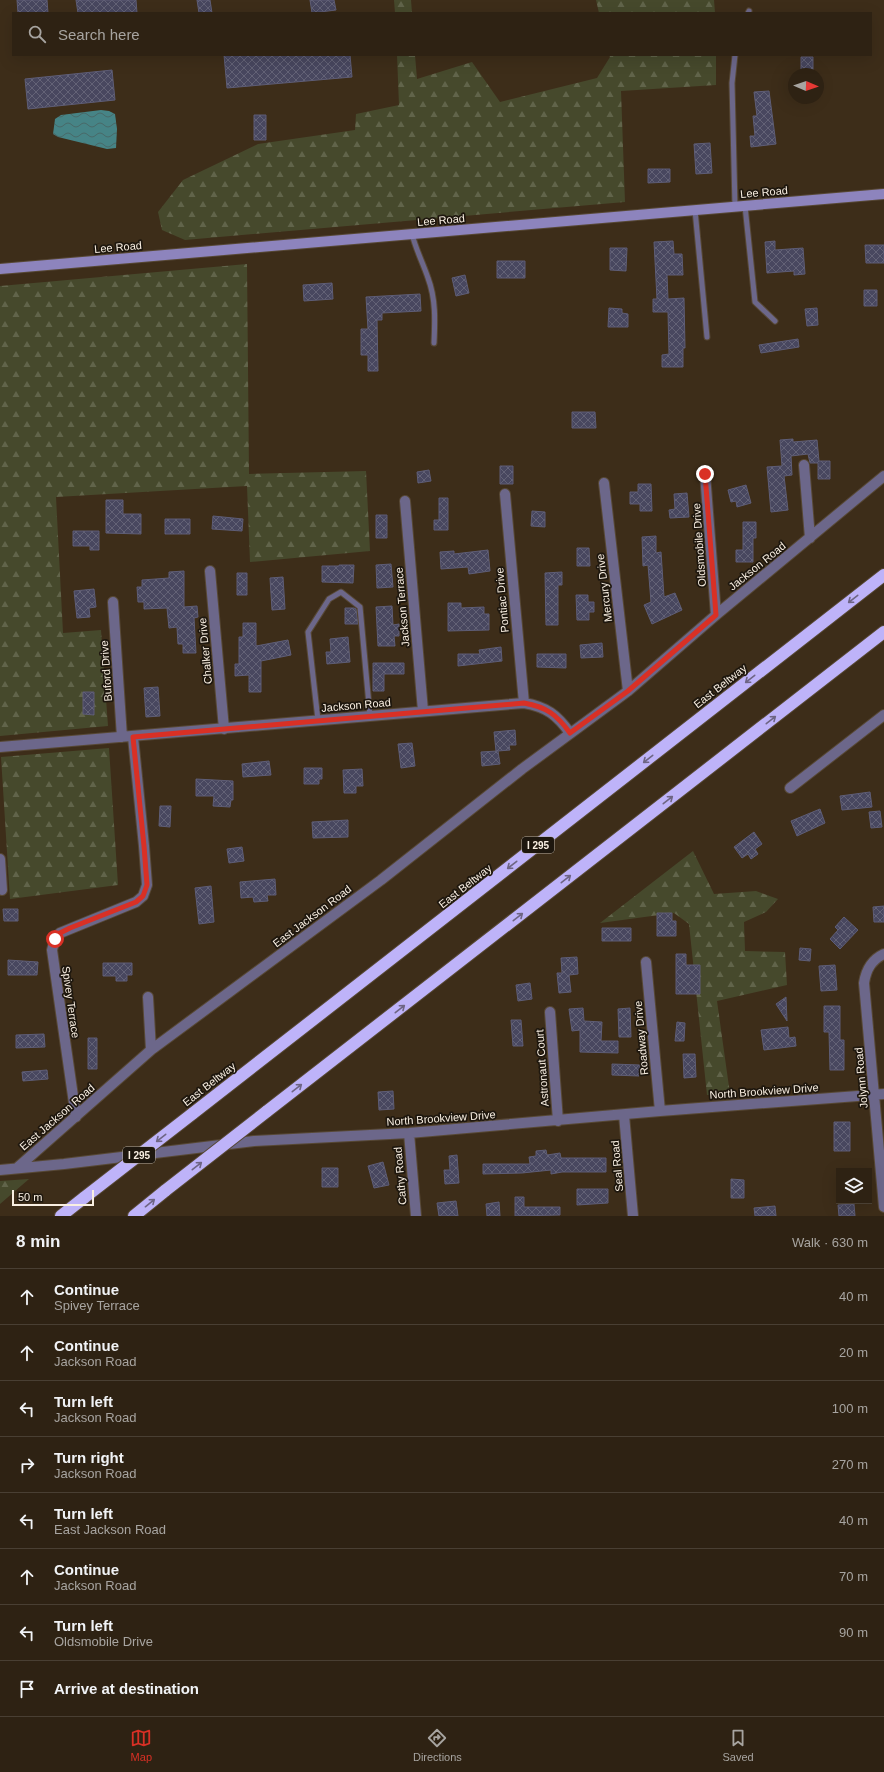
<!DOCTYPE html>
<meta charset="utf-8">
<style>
:root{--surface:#2e2213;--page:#3a2f21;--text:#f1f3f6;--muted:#a7a4a0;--line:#493f33;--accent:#d93025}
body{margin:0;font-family:Arial,sans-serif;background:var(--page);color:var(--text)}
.controls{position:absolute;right:12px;bottom:12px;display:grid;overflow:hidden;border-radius:0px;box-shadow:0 4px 16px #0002}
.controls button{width:36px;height:36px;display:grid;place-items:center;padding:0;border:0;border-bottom:1px solid var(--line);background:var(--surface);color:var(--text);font:20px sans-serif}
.compass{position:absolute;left:788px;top:68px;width:36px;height:36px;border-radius:50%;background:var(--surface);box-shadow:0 4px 16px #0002;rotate:92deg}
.scale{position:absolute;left:12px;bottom:10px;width:82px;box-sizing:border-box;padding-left:4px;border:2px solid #f9efe2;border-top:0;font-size:11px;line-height:14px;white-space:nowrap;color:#f9efe2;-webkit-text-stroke:3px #1e170e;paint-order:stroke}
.stop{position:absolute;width:12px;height:12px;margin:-9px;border:3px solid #d93025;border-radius:50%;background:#fff}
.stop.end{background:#d93025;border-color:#fff;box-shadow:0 1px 4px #0008}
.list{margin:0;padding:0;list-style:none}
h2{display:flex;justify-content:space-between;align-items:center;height:52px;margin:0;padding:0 16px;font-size:17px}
h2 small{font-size:13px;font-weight:400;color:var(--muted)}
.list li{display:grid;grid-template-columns:26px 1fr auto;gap:12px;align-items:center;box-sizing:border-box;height:56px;padding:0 16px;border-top:1px solid var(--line)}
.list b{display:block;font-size:15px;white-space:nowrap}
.list p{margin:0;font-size:13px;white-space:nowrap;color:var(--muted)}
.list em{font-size:13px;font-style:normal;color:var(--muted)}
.icon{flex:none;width:22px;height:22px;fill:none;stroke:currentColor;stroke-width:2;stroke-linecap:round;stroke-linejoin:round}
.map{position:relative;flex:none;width:884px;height:1216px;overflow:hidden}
.search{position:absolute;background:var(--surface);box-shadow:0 4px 16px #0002;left:12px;right:12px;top:12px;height:44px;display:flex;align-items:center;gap:10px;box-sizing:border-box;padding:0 14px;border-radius:0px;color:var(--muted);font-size:15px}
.sheet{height:500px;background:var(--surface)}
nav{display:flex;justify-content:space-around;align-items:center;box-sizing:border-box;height:56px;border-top:1px solid var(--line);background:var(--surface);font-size:11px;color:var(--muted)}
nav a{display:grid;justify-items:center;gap:2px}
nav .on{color:var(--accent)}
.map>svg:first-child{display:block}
</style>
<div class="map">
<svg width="884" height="1216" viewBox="0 0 884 1216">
<defs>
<pattern id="forest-firs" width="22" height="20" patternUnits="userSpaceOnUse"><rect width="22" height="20" fill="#46492c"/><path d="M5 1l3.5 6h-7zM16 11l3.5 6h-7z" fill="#61644a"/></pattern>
<pattern id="water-waves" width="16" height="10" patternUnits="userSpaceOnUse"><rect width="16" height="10" fill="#468486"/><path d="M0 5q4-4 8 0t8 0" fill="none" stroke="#486968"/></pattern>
<pattern id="building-cross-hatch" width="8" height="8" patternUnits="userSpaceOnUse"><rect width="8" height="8" fill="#48475f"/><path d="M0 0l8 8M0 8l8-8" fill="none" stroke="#636276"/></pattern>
</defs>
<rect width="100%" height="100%" fill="#3d2d19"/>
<path fill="url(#forest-firs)" d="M394,0H411L412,13H395Z
M596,0H714L715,13H599Z
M397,55H415L417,79L472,62L500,102L597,78L610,57L609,55H716V85L621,91L625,202L185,240L162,230L158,212L183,180L258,144L355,130L356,114L399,105Z
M247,264L249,474L366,471L370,551L250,562L247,486L56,497L63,633L101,630L108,726L0,736V286Z
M109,748L118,885L10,899L1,757Z
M693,851L714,894L756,891L778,899L766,912L744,922L745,951L785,952L787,985L717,1001L730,1094L707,1095L689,924L674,913L600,923Z
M29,1179L0,1204V1181Z"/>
<path fill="url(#water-waves)" d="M101,110L109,111L115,114L117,129L116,148L107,149L58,137L53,134L55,119L61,115Z"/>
<path fill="url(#building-cross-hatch)" stroke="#5e5d76" d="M17,0H47L48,13H18Z
M76,0H136L137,13H78Z
M197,0H210L212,13H199Z
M310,0H334L336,10L312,13Z
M224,55H350L352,77L227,88Z
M801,57H813V74H801Z
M112,70L115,100L28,109L25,79Z
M769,91L776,144L751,147L750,136H755L753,116H757L754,92Z
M254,115H266V140H254Z
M710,143L712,173L696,174L694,144Z
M648,169H670V182L648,183Z
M673,241L674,254H682L683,275H667L668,299L684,298L685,348H683V367H662V355L669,354L668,312H653V299H657L654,242Z
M775,241V250L803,248L805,274L794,275V271L767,273L765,242Z
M865,245H884V263H866Z
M610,248H627L626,271L610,270Z
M497,261H525V278H497Z
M465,275L469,293L456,296L452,278Z
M332,283L333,299L304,301L303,285Z
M864,290H877V306H864Z
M420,294L421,311L382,313V320H377L378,371H368V355H361V329H368L366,297Z
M609,308L622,309V313L628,314V327H608Z
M817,308L818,325L807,326L805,309Z
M798,339L799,347L761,353L759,345Z
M572,412H595L596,428H572Z
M793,439V442L817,440L819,461H830V479H818V463H810L808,454L791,456L792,475L784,476L788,510L771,512L767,467L782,466L780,440Z
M500,466H513V484H500Z
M429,470L431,481L418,483L417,472Z
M638,484H651L652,511H640V504H630V492H638Z
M746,485L751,503L737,507L736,501L731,502L728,490Z
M687,493L689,517L670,518L669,510L675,509L674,494Z
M439,498H448V530H434V520H439Z
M106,500H123V514H141V534L106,533Z
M532,511L545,512V527L531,526Z
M376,515H387V538H376Z
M213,516L243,519L242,531L212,529Z
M165,519H190V534H165Z
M743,522H756V538H753V562H736V550H743Z
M73,531H99V550H90V546H73Z
M656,536V553L661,552L664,597L675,593L682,610L652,624L644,605L651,602L648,565L643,566L642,537Z
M577,548H589L590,566H577Z
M488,550L490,571L469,574L468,567L441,569L440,552L454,551V554Z
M391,564L393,587L377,588L376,565Z
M339,565H354L353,583L322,582V566H339Z
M184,571V607L197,606L198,617L194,618L196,653H183V644H178L177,627L169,628L167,608L144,609V602H138L137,587H142V580L169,578V572Z
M562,572V585H558V625H546L545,573Z
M237,573H247V595H237Z
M283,577L285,609L272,610L270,578Z
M94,589L96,607L89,608L90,617L77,618L74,591Z
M576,595H588V602H594V612H589V620H577Z
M448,603H461V608L484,607V614H489V630L448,631Z
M392,606L393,625L399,624V636H394L395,646H378L376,607Z
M345,608H354L356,609L358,624H345Z
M243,623H256V646L288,640L291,655L261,661V692H249V675L235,676V664H239V637H243Z
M348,637L350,662L327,664L326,652H331L330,639Z
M602,643L603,657L581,658L580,645Z
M501,647L502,661L458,666V654H480L479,650Z
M537,654H566V668L537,667Z
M373,663H404V674H384V691H373Z
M158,687L160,716L146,717L144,688Z
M83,692H94V715L83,714Z
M515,730L516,745H509L510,750L498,751L500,764L482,766L481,752L497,751H496L494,732Z
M412,743L415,766L401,768L398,744Z
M269,761L271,775L243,777L242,764Z
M304,768H322V779H319V784H304Z
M362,769L363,786H356V793H344L343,770Z
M196,779L233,781V800H231L230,807L213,806L214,796H196Z
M870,792L872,807L842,810L840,796Z
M160,806H171L170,827L159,826Z
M820,809L825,823L797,836L791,821Z
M880,811L882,827L871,828L869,812Z
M348,820V837L313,838L312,822Z
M754,832L762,844L755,849L758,854L751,859L748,854L742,858L734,847Z
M242,847L244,861L229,863L227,849Z
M275,879L276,895H267L268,901L254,902L253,897L241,898L240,882Z
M211,886L214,922L199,924L195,888Z
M884,906V922H874L873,907Z
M3,909H18V921H4Z
M657,913H672V921H676V936H657Z
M844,917L858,930L840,949L830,939L838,930L835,927Z
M602,928H631V941H602Z
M800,948L811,949L810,961L799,960Z
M676,954H686V965H700V994H676Z
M577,957L578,974L569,975L571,992L559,993L557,973H562L561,958Z
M8,960L38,962L37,975H8Z
M103,963H132V975H127V981H116V976H103Z
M835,965L837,990L821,991L819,966Z
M530,983L532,999L518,1001L516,985Z
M786,997L787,1021L776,1004Z
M824,1006H840V1040H844V1070H830L829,1032H824Z
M583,1008L584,1021L602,1022L601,1041H618V1053L580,1052V1030L572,1031L569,1009Z
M630,1008L631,1037H619L618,1009Z
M511,1020H521L523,1046H513Z
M677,1022L685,1023L684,1041H675Z
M788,1027L789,1038L795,1037L796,1046L764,1050L761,1030Z
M44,1034L45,1047L16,1048V1035Z
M88,1038H97V1069H88Z
M683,1054H695L696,1077L684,1078Z
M612,1064L640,1065L639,1076L612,1075Z
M47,1070L48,1079L23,1081L22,1072Z
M393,1091L394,1109L379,1110L378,1092Z
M834,1122H850V1151H834Z
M546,1150L547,1155L560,1153L561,1158H606V1172H562L551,1174V1170L522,1173L483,1174V1164H530L529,1157L536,1156V1151Z
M457,1155L459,1183L445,1184L444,1170H450L449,1156Z
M383,1162L389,1185L374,1188L368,1166Z
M322,1168H338V1187H322Z
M731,1179L744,1180V1198H731Z
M577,1189H608V1203L577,1205Z
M515,1197H524V1207H560V1215L515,1216Z
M456,1201L458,1216H439L437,1203Z
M499,1202L500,1216H487L486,1204Z
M854,1204L855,1216H839L838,1205Z
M775,1206L776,1216H755L754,1208Z"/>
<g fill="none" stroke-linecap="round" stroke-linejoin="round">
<g stroke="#574835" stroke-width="7">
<path id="lane" d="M748,13L749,11
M735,55L732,83L735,207
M745,206L755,302L775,321
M695,210L707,337
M412,234C416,250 423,263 428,278C436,299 435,321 434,343
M318,720L308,632L329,599L341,592L360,607L370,716"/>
</g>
<g stroke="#574835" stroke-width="12">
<path id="street" d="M804,465L810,538
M705,474L716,615
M604,483L628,691
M505,494L524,703
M405,501L423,711
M210,571L224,729
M113,602L122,737
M0,747L524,703C547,707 557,715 570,733
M790,788L884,715
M0,859L2,890
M884,954C871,960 866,970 864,983L884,1207
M646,962L660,1111
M148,997L151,1050
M550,1012L558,1121
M624,1115L633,1216
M76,1117L52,950L55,939L60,933L136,902L143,896L147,885L144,846L133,737
M409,1133L416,1216
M17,1168L151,1050L381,880L522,769L628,691L716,615L884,476
M0,1170L64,1164L254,1141L409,1133L660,1111L884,1094"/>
</g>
<g stroke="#574835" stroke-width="12">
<path id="secondary" d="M0,269L884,194"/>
</g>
<g stroke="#574835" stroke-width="14">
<path id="highway" d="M266,1112L884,632
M192,1114L884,575
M61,1216L85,1197
M134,1216L166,1190"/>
</g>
<use href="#lane" stroke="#6c678a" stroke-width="5"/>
<use href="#street" stroke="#6c678a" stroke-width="10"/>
<use href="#secondary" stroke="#8d84bd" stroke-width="10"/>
<use href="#highway" stroke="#beb3f9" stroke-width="12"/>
<g stroke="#574835" stroke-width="14" stroke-linecap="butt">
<path id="highway-bridge" d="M166,1190L266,1112
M85,1197L192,1114"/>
</g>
<use href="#highway-bridge" stroke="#beb3f9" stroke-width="12"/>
</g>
<defs><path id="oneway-shaft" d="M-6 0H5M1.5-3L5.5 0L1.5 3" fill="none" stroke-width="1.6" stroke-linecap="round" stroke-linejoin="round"/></defs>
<g stroke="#6e6584">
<use href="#oneway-shaft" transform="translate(853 599) rotate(142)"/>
<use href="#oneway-shaft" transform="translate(750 679) rotate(142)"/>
<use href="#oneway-shaft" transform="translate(771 720) rotate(-38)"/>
<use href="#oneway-shaft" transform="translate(648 759) rotate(142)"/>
<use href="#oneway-shaft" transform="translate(668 800) rotate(-38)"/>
<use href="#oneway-shaft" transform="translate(512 865) rotate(142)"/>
<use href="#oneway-shaft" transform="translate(566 879) rotate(-38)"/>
<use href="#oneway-shaft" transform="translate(518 917) rotate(-38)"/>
<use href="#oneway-shaft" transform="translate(400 1009) rotate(-38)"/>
<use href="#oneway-shaft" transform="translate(297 1088) rotate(-38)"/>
<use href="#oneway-shaft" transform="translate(161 1138) rotate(142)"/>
<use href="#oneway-shaft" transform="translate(197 1166) rotate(-38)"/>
<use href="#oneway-shaft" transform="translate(150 1203) rotate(-39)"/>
</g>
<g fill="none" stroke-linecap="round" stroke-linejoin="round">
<path stroke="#d93025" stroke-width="5" d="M55,939L60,933L70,928L136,902L143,896L147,885L144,846L133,737L524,703C547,707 557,715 570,733L628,691L716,615L705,474"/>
</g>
<g text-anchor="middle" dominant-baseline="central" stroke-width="3.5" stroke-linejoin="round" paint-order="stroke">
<g fill="#1e170e" stroke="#b7aea2" stroke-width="1">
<rect x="522" y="837" width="32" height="16" rx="3"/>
<rect x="123" y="1147" width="32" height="16" rx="3"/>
</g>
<g font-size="10" font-weight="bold" fill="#f9efe2">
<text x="538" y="845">I 295</text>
<text x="139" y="1155">I 295</text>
</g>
<g font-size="11" fill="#f9efe2" stroke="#1e170e">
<text transform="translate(764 192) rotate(-5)">Lee Road</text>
<text transform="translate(441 220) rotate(-5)">Lee Road</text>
<text transform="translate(118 247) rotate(-5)">Lee Road</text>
<text transform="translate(699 545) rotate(-94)">Oldsmobile Drive</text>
<text transform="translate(757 566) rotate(-39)">Jackson Road</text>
<text transform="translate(604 588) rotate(-97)">Mercury Drive</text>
<text transform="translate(502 600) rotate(-95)">Pontiac Drive</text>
<text transform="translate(402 607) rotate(-95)">Jackson Terrace</text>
<text transform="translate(205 651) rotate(-95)">Chalker Drive</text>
<text transform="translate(106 671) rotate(-94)">Buford Drive</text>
<text transform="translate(720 686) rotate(-38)">East Beltway</text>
<text transform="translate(356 705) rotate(-5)">Jackson Road</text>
<text transform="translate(465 886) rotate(-38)">East Beltway</text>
<text transform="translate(312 916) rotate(-37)">East Jackson Road</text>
<text transform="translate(71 1002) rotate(82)">Spivey Terrace</text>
<text transform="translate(641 1038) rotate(-95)">Roadway Drive</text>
<text transform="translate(542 1068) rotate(-94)">Astronaut Court</text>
<text transform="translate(861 1078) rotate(-95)">Jolynn Road</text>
<text transform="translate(209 1084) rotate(-38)">East Beltway</text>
<text transform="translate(764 1091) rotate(-4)">North Brookview Drive</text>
<text transform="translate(57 1117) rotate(-41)">East Jackson Road</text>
<text transform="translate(441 1118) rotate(-4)">North Brookview Drive</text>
<text transform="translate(617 1166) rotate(-95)">Seal Road</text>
<text transform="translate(400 1176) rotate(-95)">Cathy Road</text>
</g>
</g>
</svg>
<div class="controls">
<button><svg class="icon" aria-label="layers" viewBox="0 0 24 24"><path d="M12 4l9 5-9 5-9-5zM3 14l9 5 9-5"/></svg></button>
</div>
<svg class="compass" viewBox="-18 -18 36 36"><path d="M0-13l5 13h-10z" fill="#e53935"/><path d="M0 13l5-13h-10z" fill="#a7a4a0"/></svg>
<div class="scale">50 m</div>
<div class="stop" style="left:55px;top:939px"></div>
<div class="stop end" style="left:705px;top:474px"></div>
<div class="search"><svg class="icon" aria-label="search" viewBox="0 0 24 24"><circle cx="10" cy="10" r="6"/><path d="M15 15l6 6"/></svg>Search here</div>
</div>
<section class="sheet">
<h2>8 min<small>Walk · 630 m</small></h2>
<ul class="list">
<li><svg class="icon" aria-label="ahead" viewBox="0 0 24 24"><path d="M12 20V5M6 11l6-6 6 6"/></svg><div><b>Continue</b><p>Spivey Terrace</p></div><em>40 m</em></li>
<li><svg class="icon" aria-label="ahead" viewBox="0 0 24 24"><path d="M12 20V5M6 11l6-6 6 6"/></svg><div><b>Continue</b><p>Jackson Road</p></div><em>20 m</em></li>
<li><svg class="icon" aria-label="left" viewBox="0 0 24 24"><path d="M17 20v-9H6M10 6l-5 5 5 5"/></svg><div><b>Turn left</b><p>Jackson Road</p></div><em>100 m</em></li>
<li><svg class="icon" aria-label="right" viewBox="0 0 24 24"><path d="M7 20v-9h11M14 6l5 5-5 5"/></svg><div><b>Turn right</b><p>Jackson Road</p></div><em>270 m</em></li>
<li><svg class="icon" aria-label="left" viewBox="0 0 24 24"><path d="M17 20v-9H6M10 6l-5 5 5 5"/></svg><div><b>Turn left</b><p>East Jackson Road</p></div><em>40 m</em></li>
<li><svg class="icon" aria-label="ahead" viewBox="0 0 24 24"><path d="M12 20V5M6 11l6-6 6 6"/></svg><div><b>Continue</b><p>Jackson Road</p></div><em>70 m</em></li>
<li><svg class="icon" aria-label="left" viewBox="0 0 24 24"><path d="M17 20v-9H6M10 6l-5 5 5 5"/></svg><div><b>Turn left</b><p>Oldsmobile Drive</p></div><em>90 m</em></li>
<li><svg class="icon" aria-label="arrive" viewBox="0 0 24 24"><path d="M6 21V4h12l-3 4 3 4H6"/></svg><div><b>Arrive at destination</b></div></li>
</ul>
</section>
<nav>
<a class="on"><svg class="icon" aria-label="map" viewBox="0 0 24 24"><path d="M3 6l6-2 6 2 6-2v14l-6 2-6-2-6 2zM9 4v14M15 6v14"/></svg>Map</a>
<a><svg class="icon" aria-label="directions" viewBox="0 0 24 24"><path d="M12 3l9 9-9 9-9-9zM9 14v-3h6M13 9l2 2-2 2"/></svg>Directions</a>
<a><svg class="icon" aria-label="saved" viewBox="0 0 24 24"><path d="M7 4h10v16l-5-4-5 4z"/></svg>Saved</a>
</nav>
